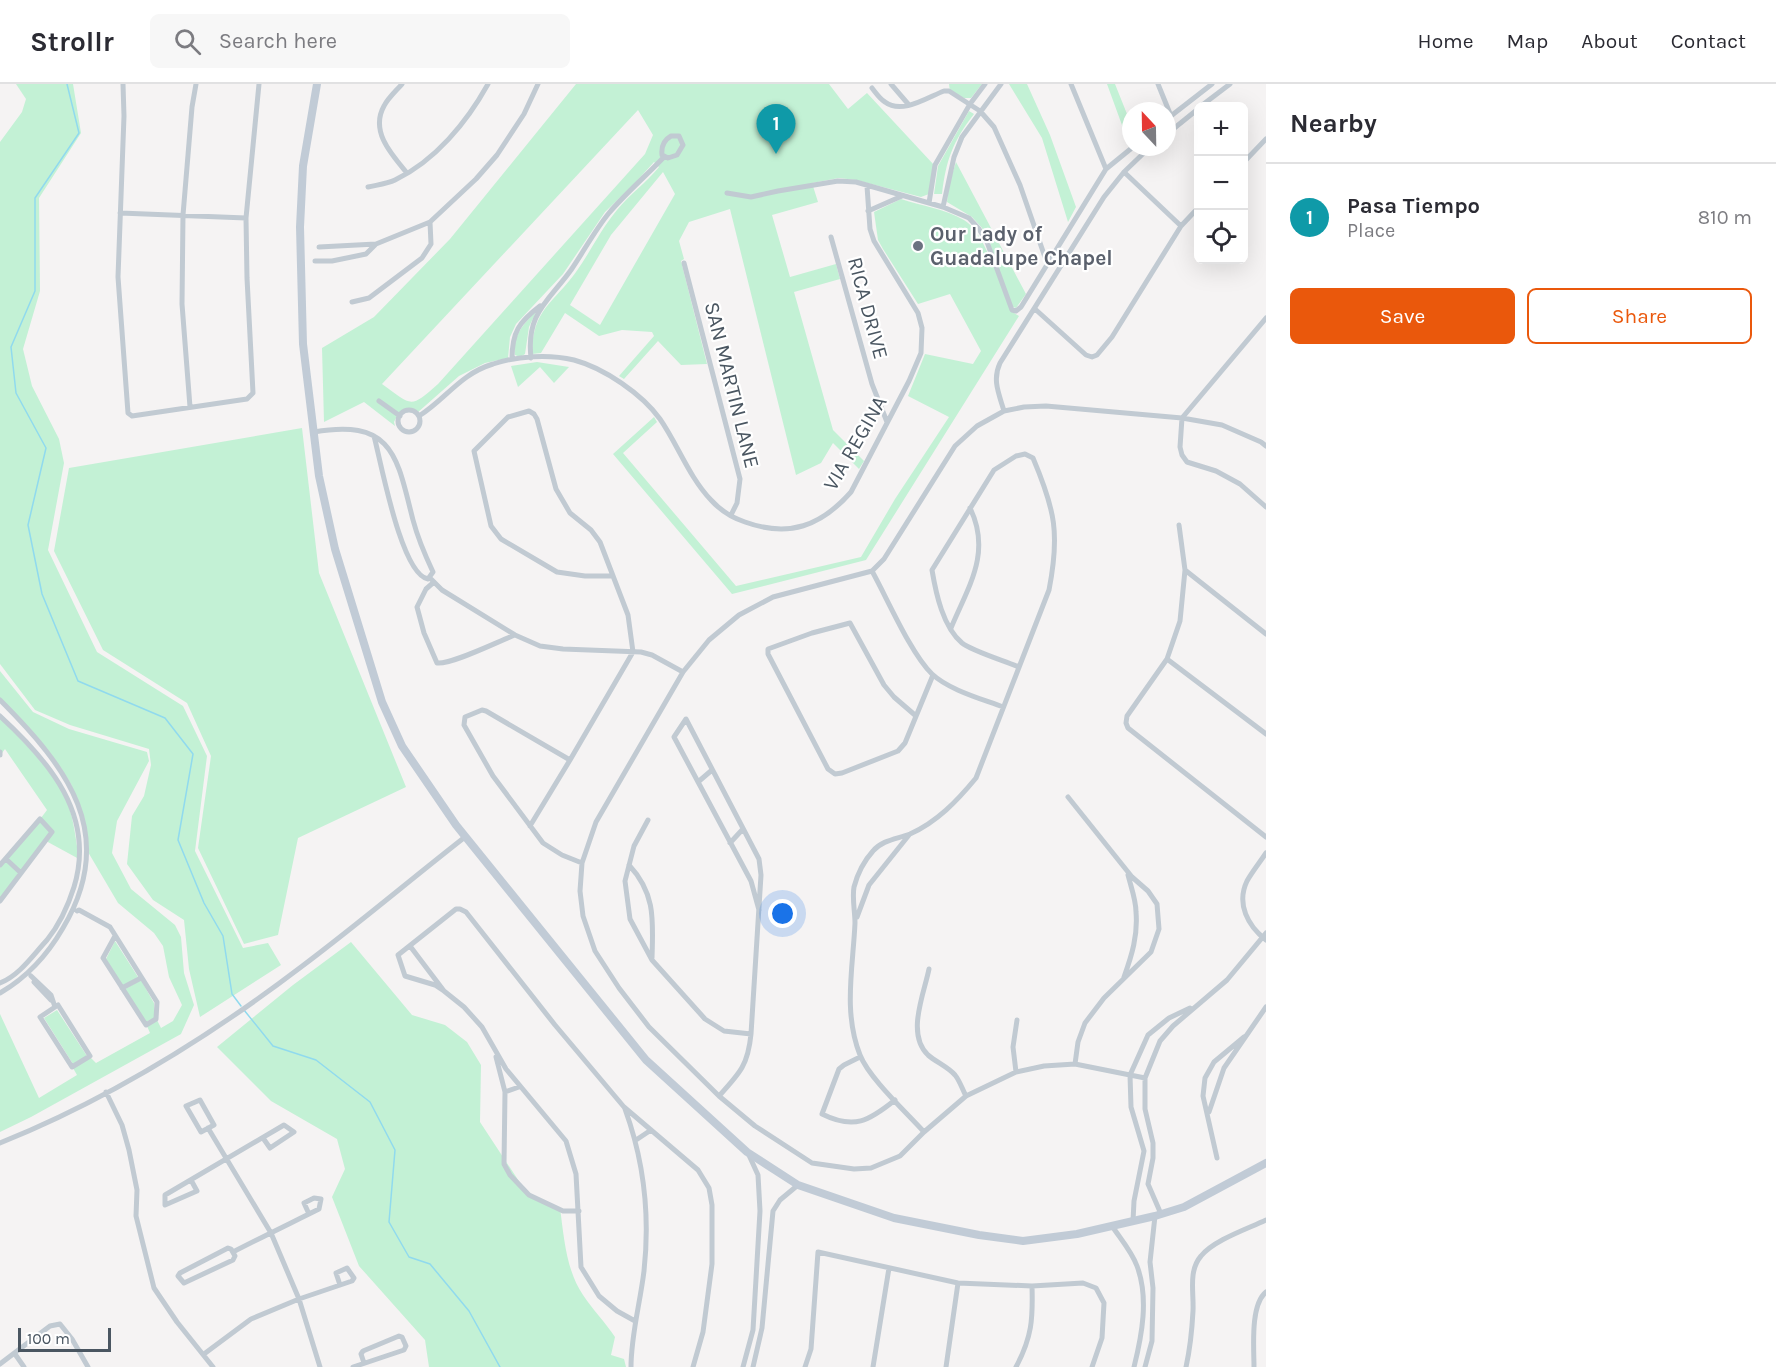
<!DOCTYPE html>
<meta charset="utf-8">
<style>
:root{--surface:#fff;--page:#f7f7f7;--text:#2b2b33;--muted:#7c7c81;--line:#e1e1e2;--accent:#ea580c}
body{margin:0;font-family:Karla,sans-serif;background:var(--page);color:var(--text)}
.controls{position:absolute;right:18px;top:18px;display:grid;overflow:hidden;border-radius:9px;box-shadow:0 6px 24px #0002}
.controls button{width:54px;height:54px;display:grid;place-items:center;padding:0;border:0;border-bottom:2px solid var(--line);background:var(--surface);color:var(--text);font:30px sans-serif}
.compass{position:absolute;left:1122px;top:18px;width:54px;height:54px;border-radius:50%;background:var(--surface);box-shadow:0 6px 24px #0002;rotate:338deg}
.scale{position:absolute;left:18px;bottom:15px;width:93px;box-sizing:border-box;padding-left:6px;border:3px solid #4a5661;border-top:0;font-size:16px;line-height:21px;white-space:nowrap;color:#4a5661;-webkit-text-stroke:4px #fff;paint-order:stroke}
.you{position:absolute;left:783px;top:830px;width:21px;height:21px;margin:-15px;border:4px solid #fff;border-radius:50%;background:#1a73e8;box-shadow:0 0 0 9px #1a73e833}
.badge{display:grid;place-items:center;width:39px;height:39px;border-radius:50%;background:var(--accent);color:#fff;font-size:20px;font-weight:700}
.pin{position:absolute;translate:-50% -50px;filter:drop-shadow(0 2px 3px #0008)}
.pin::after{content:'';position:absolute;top:32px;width:21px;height:18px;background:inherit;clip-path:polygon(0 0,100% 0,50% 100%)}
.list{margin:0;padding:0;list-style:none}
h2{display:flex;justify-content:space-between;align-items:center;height:78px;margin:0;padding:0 24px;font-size:26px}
h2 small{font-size:20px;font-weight:400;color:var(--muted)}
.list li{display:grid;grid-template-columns:39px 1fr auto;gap:18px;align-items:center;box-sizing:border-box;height:108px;padding:0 24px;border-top:2px solid var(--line)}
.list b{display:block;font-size:22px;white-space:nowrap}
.list p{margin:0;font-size:20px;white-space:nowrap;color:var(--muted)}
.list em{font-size:20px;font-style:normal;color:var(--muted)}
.actions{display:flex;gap:12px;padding:18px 24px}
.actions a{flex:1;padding:14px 0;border:2px solid var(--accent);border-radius:9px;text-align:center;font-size:21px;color:var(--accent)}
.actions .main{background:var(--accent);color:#fff}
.icon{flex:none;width:33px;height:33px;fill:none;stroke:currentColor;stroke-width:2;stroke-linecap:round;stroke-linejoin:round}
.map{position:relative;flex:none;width:1266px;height:1283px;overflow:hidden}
header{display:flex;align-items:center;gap:36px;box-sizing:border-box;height:84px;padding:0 30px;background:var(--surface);border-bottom:2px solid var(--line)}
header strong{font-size:28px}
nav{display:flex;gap:33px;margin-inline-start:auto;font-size:21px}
.search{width:420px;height:54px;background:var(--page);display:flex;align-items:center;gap:15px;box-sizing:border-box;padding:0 21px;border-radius:9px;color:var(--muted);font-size:22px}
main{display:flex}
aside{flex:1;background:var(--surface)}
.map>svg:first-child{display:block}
</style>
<header>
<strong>Strollr</strong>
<div class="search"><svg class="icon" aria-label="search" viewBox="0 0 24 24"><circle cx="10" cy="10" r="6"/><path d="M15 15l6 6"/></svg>Search here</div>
<nav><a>Home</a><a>Map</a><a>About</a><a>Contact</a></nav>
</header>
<main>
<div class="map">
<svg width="1266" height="1283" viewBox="0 0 1266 1283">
<rect width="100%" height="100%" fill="#f5f3f3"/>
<path fill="#c3f1d5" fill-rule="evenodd" d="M16,0H73L81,49L39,114L40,207L23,265L32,302L59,355L64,379L48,466L97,568L183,622L207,672L195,767L243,864L268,859L281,881L200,933L189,885L184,836L153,816L127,780L132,732L144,712L151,681L149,665L70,641L35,626L0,580V58L22,28L26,15Z
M576,0H829L848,25L867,9L934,81L929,110L921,113L856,96L839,94L812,99L818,118L772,131L790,193L836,180L840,195L794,208L833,346L864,377L859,385L833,359L821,379L796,391L730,125L689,138L679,157L684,175L681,177L707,280L681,281L658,257L624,295L619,292L654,252L652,248L622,246L599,252L565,229L541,269L532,270C532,225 554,219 576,188C591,167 601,145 617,126C630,110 646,99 659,83L654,78L635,99L605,128L563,190L516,240L510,253L508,274L485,279L459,292L417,329L409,328L398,330L394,338L395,342L364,318L324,338L322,264L374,233L450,155ZM638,26L653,51L645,70L438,300C409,326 412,321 382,300ZM663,88L675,110L600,241L570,221L611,151Z
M949,0H982L971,14H964L950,8Z
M1009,0H1027L1050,51L1076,123L1068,138L1042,54Z
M1107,0H1115L1131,40L1130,63Z
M969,27L974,30C953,57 946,76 942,110H934L938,82Z
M956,78L1026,210L1016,224L1013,223L1003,203L990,159L982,144L972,133L947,118L949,100Z
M901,115C922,122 945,125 964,136C985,148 1001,204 1011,227L1019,232L866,476L732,510L613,370L654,333L657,338L623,369L736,502L861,473L895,415L949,333L908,312L925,270L973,280L981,267L950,210L918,220L883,165L878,156L874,128Z
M537,226L529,243L525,270L520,273L515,271C512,251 524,240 537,226Z
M537,278L569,283L554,299L540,283L518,303L511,282Z
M302,344L319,489L406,703L298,754L278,851L244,860L198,764L211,672L187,619L103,566L54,467L69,384Z
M0,587L33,628L69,645L147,668L149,677L117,737L112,769L131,805L175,841L181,853L184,889L194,921L181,950L31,1033L0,1048V930L39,1014L77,991L73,984L90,973L96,979L150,949L147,942L157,936L161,944L173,937L182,921L169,893L163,862L154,849L118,819L88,768L84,733L71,700L61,684L0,615Z
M0,634C21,655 43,677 59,702C73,723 75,750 79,775L46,757L53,748L41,734L47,726L5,665L2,669L0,667Z
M40,737L50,748L21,787L7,775Z
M6,777L19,789L0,814V784Z
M115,857L138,893L123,902L106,875Z
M351,858L412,931L445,941L467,958L481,981L480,1038L528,1111L560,1124C564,1153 566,1186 583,1211C593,1226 605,1238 615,1253L611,1271L624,1275L626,1283H429L425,1256L359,1182L332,1113L345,1085L337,1055L271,1017L217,963L293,901Z
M141,896L154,919V934L146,938L125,905Z
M57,926L87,972L73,980L44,934Z"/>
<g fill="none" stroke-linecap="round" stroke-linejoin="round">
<path stroke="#90daee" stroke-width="1.5" d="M67,0L79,49L35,114V207L11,263L16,309L46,364L28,441L42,510L78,597L165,634L193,670L178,756L204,819L223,852L232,910L241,922
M244,926L273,962L316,976L370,1018L395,1066L389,1138L409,1173L430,1180L469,1227L500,1283"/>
<path stroke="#c1cad2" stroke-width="5" d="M123,0L124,32L118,193L128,329L132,332L247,315L253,309L247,194L246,134L259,0
M402,0C396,7 388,14 384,22C370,47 391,70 407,89
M891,0L909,21
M1071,0L1106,85
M1158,0L1171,32
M872,4C876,9 880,15 885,18C902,31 928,13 944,7H949L980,27L994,43L1020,101L1047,179
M1201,22L1230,0
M1167,35L1212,0
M1167,50L1198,25
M671,52H679L683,61L677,71L668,74L662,71C661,62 664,56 671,52Z
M1244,78L1266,55
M1124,88L1181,142
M368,103C376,101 387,100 395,96C435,77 467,38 488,0
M727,109L751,113L778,107L838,97L856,98L943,123L969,134L979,145L987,158L1012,226L1016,227L1021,223L1106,85L1133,63
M929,119L935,81L970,20L985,0
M943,123L954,73L962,53L1001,0
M868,127L902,112
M120,129L246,134
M831,153L872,300L887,338
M319,163L376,160
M315,177H332L366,170L376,160L430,138L476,95L497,71L524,30L538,0
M684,179L740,395L737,419L731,431
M352,218L369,214L422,174L431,160L430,138
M1035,225L1086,271L1092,273L1097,271L1112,253L1181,142L1198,124
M1266,234L1182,334L1180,363L1182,371L1187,378L1216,387L1240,400L1266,423
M531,274C526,229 548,218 571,186C584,167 595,146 609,129C626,109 646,92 664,73
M512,275C512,248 519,238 540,222
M379,317L400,332
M190,323L182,220L183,131L192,23L196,0
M398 337a11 11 0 1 1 22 0a11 11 0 1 1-22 0Z
M1004,327C999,310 992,296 1000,279L1104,113L1124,88L1150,63
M419,332C446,315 460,290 493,280C517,272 549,270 574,276C604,284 642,310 660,335C678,361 689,393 711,416C720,426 733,434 745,438C789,454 821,442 851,408L909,297L921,269L922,244L918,229L874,157L870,145L867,102
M314,348C394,334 397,374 413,436C418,455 425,471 433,488L428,495C401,490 381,378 374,352
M1179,441L1185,486
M872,487C887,514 911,570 932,590C949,606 982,615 1003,623
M613,492H585L557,488L501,455L491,442L474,367L508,333L529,327L534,330L537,335L556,405L570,429L591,446L600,458L628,531L633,568L570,676L486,627L482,626L465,633L464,641L493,692L543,759L562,771L582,779L580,807L583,832L595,867L619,904L649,943L719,1012L755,1042L812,1079L854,1085L871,1084L900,1072L924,1048L966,1012L1016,988L1044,982L1075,980L1145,994
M430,494L442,506L515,551L540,562L563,565L641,568L652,571L683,588
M434,498L426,505L417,523L424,549L437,579C451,581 499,557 515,551
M951,544C968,503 992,469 970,424
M1266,550L1185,486L1180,537L1167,575L1127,632L1126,639L1128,644L1266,753
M1167,575L1266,650
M0,616C67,683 119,750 63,844C48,870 26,894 0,909
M0,632C49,677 96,731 74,803C68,822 60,840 47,856C33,871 20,891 0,899
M916,632L894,613L884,601L850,539L812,549L768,565V570L828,685L835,690L842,689L898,667L905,659L933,591
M0,668V671
M698,698L712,686
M1068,713L1132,793L1148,807L1157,820L1159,845L1151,868L1104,914L1085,939L1078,958L1075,980
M648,736L634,762L625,797L630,835L652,876L705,935L724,947L751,950C748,981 740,989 719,1012
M530,742L570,676
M730,759L742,746
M1266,769C1260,778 1252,788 1247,797C1236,820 1248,842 1266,856
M6,775L21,789
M582,779L596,738L683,588L709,556L739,531L773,513L872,487L884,475L955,362L977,342L1004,327L1024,323L1046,322L1182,334L1222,341L1261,358L1266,362
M0,781L40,735L52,748L0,817
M629,781C656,810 653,837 652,874
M77,827L79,826L110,843L157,918L156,935L146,941L103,874L115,852
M857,833L869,801L909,751
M410,862L444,907L464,923L482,943L506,985L566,1057L576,1090L581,1183L599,1212L617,1227L635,1237
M929,885C924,910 906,950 928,971C936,978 948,983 955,991C960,997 962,1005 966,1012
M31,892L51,911L55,923L58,921L90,972L72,983L40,933L55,923
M1124,893C1132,871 1138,851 1136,828C1136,816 1131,803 1128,791
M34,898L51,916
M122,904L141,894
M444,907L435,901L405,892L398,871L456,825H460L466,828L555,941L624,1023L698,1086L709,1104L712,1121V1180L703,1248L693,1283
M751,950L761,791L759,775L686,635L674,653L751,797L759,826
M496,973L505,1008L504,1080L510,1091L529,1111L563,1127H579
M860,973L844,981L839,985L822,1030C854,1046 869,1037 895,1016
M1016,988L1013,963L1017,936
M106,1008L122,1041L129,1066L137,1106L136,1132L154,1204L177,1238L213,1283
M505,1008L519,1003
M200,1016L214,1041L201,1048L186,1022Z
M625,1025C644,1077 650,1132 644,1187C640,1220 631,1251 631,1283
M1209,1028L1224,984L1266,923
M208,1044L271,1149L299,1215L320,1283
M924,1048C906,1028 869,994 860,971C843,928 853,884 855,839C855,828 852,814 854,803C858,788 863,778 873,767C882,756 897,755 910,750C937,738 957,717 976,694L1049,506C1060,450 1055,426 1033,374L1025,370L1016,372L994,386L932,486C936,510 943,543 962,559C972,567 1005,577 1019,583
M636,1056L651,1046
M0,1059C107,1016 209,953 301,883C357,841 410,796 465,753
M1217,1074L1203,1012L1205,994L1214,978L1244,953
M191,1096L197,1107L165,1121V1111L284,1041L294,1048L270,1064L263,1054
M1161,1130L1148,1100L1153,1074V1059L1145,1025V994L1160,957L1173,942L1227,896L1266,849
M1133,1137L1134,1117L1144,1067L1131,1023L1130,991L1148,951L1169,934L1190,924
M1112,1142C1120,1154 1132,1168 1137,1182C1149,1214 1142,1251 1134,1283
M228,1164L231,1165L235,1172L233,1176L184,1199L178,1192L180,1189Z
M233,1168C262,1153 291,1139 319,1125L321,1115L314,1114L304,1119L309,1130
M15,1270L24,1283
M204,1270L251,1235L299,1215L352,1197L354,1194L347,1184L336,1189L340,1201
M0,1280L50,1242L60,1240L72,1255L88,1283
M353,1283L404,1266L406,1262L402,1253L399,1252L363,1267L361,1270L364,1279
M743,1283L753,1246L760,1127L758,1091L748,1069
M753,1283L762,1244L773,1127L780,1116L798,1101
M805,1283L811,1265L818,1168L958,1199L1032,1202L1083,1199L1096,1204L1104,1219L1102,1254L1092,1283
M873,1283L889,1184
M946,1283L958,1199
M1016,1283C1032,1253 1033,1235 1032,1202
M1145,1283L1152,1257L1153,1204L1150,1178L1155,1132
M1186,1283C1190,1265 1192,1246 1193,1227C1194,1209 1188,1187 1201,1172C1214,1156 1247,1145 1266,1136
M1254,1283C1254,1264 1250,1221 1266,1208"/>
<path stroke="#c1cbd6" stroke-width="8" d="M317,0L303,82L300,143L303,260L319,392L335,465L382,618L402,662L456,741L646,976L747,1068L798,1101L894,1134L979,1151L1023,1157L1077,1150L1155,1132L1184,1123L1266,1079"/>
</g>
<circle fill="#6b7280" stroke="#fff" stroke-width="2" cx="918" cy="162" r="6"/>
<g text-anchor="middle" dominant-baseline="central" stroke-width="4.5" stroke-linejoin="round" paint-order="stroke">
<g font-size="21" font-weight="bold" fill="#5b616d" stroke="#fff" text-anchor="start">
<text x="930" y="150">Our Lady of<tspan x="930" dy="24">Guadalupe Chapel</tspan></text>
</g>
<g font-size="21" fill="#4a5661" stroke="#fff">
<text transform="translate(868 224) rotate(75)">RICA DRIVE</text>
<text transform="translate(732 301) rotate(76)">SAN MARTIN LANE</text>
<text transform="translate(855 359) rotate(-60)">VIA REGINA</text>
</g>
</g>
</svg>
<div class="controls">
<button>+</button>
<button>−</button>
<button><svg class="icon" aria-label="locate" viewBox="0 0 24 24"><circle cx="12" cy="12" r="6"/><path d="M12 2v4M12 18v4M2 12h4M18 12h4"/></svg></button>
</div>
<svg class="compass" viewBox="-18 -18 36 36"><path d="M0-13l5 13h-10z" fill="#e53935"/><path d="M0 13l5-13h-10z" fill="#7c7c81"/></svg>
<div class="scale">100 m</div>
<div class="you"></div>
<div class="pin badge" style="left:776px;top:70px;background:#0f9aa8">1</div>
</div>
<aside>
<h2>Nearby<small></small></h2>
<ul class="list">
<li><span class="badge" style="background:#0f9aa8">1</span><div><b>Pasa Tiempo</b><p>Place</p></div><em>810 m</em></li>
</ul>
<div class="actions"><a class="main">Save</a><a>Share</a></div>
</aside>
</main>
